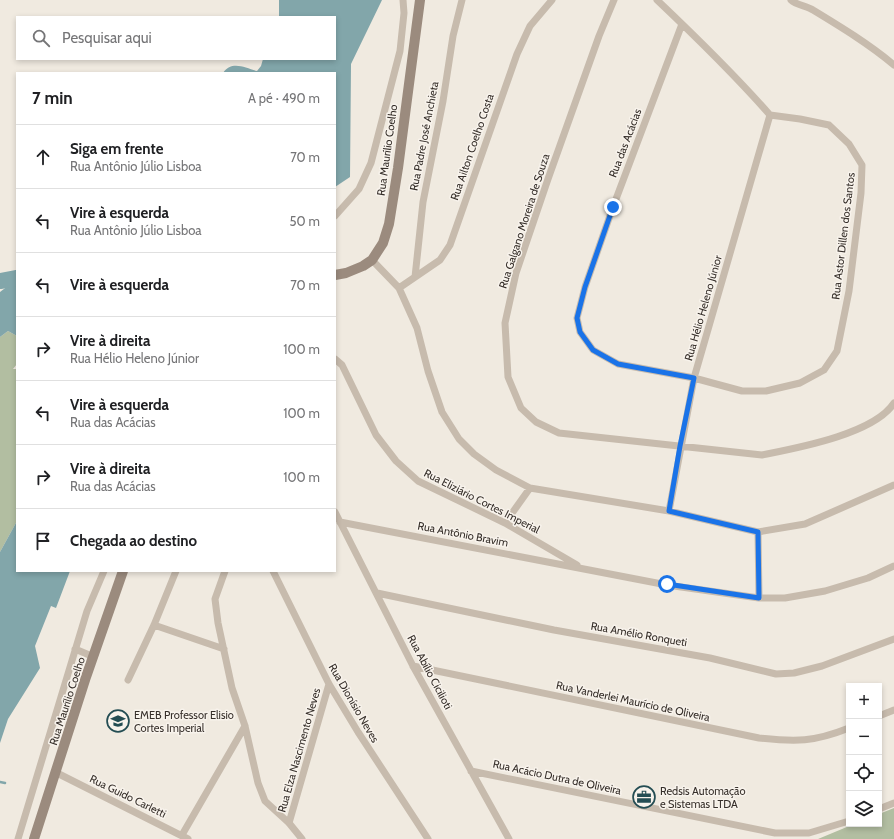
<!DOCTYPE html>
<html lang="pt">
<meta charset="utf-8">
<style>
:root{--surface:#fff;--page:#f2f2f2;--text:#202124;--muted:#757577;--line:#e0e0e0}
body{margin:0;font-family:Cabin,sans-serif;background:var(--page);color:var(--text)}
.controls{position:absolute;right:12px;bottom:12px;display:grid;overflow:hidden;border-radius:0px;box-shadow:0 2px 6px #0003}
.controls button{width:36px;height:36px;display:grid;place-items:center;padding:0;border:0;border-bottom:1px solid var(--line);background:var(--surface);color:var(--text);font:20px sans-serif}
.stop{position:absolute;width:12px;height:12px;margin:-9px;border:3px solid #1a73e8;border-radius:50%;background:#fff}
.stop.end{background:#1a73e8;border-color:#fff;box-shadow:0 1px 4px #0008}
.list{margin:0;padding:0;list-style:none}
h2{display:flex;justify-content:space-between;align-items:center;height:52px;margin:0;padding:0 16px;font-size:17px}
h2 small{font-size:13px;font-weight:400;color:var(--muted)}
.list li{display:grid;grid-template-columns:26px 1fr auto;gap:12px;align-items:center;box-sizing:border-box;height:64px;padding:0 16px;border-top:1px solid var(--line)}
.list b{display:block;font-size:15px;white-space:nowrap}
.list p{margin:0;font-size:13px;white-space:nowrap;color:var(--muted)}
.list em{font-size:13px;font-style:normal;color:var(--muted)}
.icon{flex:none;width:22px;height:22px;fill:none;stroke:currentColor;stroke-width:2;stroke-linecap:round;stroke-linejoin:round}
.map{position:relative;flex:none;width:894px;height:839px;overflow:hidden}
.search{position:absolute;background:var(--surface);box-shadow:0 2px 6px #0003;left:16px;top:16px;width:320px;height:44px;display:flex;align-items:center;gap:10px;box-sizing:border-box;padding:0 14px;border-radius:0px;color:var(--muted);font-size:15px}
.panel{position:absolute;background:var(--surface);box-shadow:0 2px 6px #0003;left:16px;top:72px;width:320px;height:500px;border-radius:0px}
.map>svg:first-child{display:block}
</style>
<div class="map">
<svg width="894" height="839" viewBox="0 0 894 839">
<rect width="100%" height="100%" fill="#f0eae0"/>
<path fill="#b2bea1" d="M8,331L17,336V364L13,369H17V521L0,552V337Z
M894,808V839H818L854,824H879V814Z"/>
<path fill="#82a6aa" d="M279,0H382L351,64L350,177L335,187V73H223C232,60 245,68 257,71L261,66L263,59H335V17H279Z
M17,279V336L8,331L0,337V292Z
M17,521V571H70L56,608L51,606L35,646L40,668L8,719L0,743V552Z"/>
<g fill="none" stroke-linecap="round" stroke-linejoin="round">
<path stroke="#82a6aa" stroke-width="2.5" d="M0,782L5,783"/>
<path stroke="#82a6aa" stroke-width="16" d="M0,281L17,278"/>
<path stroke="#c7bbad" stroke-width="7" d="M614,0L599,36L548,179L516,273L505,323L508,377L521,408L536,422L559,433L762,455C797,448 874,434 894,403
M657,0C696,37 734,74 770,115L800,119L829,125L849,144L862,165L861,193L849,291L837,351L824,370L800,383L766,391H742L694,378L618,364L593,350L580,332L577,318L585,287L613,207L682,24
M791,0C796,5 807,6 813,10C841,27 869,44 894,65
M335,216L359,189L371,163L400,51L404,13L403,0
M372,260L399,288L417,328L428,371L442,412L459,439L474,454L496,470L530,488L669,511L758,532L805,524L894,485
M415,277L423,202L443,101L453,36L462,0
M399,288L440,260L450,245L517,54L530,26L552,0
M335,359L342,365L376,435L396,461L418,481L505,523L577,565
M669,511L694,378L770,115
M335,512L413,666L509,839
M340,522L667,585L759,598H785L825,591L868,578L894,566
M505,523L530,488
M758,532L759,598
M225,571L215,599L218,623L232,688L245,726L258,783L265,801L289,823L302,839
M273,571L329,684L358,732L428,839
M377,593L554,630L710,658L776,674L794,673L822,666L894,639
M154,625L224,649
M75,649L94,657
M413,666L759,738C796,742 814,742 849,728
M128,680L154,625L176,571
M879,716L894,710
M471,771L775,833H809L849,821
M57,773L188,839
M879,809L894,803
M289,823L329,684
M182,835L245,726
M18,839L87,611L104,571"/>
<path stroke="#9b8b7e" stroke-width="10" d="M335,275L346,273L363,266L372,260L383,243L389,224L398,168L420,0
M34,839L86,677L123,571"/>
</g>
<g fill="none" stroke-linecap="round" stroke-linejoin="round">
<path stroke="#1a73e8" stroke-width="5" d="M613,207L585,287L577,318L580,332L593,350L618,364L694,378L680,446L669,511L758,532L759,598L667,584"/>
</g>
<defs>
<g id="school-ring" transform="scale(1.15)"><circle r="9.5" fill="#f8f3ec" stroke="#244d53" stroke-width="1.5"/><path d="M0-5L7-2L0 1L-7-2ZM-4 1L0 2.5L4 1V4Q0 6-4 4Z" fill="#244d53"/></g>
<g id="office-ring" transform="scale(1.15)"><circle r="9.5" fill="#f8f3ec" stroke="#244d53" stroke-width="1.5"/><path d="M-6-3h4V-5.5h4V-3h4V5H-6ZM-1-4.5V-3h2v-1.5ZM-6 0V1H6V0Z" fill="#244d53"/></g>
</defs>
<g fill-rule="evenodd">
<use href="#school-ring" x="118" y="721"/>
<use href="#office-ring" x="644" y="797"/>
</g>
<g text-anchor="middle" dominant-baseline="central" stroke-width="3" stroke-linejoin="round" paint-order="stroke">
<g font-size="11" fill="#362f2a" stroke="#f8f3ec">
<text transform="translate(424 136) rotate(-79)">Rua Padre José Anchieta</text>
<text transform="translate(625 143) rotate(-69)">Rua das Acácias</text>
<text transform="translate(472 147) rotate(-71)">Rua Ailton Coelho Costa</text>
<text transform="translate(387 150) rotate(-82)">Rua Maurílio Coelho</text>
<text transform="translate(524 221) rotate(-72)">Rua Galgano Moreira de Souza</text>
<text transform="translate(843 236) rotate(-83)">Rua Astor Dillen dos Santos</text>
<text transform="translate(703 308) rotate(-74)">Rua Hélio Heleno Júnior</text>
<text transform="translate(482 501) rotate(27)">Rua Eliziário Cortes Imperial</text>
<text transform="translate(463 534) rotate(11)">Rua Antônio Bravim</text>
<text transform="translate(639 634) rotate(10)">Rua Amélio Ronqueti</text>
<text transform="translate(430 672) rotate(62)">Rua Abílio Cicilioti</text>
<text transform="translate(67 701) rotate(-72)">Rua Maurílio Coelho</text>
<text transform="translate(633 701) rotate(12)">Rua Vanderlei Maurício de Oliveira</text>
<text transform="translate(354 703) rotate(60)">Rua Dionísio Neves</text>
<text transform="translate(299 750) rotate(-74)">Rua Elza Nascimento Neves</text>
<text transform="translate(557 777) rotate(12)">Rua Acácio Dutra de Oliveira</text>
<text transform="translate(128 796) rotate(26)">Rua Guido Carletti</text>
</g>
<g font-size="11" fill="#362f2a" stroke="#f8f3ec" text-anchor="start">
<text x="134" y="715">EMEB Professor Elisio<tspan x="134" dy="13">Cortes Imperial</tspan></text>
<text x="660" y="791">Redsis Automação<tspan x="660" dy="13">e Sistemas LTDA</tspan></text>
</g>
</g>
</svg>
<div class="controls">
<button>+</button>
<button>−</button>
<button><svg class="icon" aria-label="locate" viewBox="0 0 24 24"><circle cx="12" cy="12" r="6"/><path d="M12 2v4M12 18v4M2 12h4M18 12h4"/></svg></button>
<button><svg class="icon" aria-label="layers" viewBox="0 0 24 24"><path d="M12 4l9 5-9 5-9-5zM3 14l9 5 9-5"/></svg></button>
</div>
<div class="stop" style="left:667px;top:584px"></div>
<div class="stop end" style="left:613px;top:207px"></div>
<div class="search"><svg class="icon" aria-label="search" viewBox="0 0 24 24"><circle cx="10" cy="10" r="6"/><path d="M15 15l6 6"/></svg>Pesquisar aqui</div>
<section class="panel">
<h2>7 min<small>A pé · 490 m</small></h2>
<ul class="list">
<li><svg class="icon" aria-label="ahead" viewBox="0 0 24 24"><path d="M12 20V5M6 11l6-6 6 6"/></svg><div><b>Siga em frente</b><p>Rua Antônio Júlio Lisboa</p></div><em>70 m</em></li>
<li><svg class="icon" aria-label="left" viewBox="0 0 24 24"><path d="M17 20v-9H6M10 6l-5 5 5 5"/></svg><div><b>Vire à esquerda</b><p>Rua Antônio Júlio Lisboa</p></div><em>50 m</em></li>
<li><svg class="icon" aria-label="left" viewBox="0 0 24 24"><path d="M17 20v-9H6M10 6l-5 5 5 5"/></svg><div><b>Vire à esquerda</b></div><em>70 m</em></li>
<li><svg class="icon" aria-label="right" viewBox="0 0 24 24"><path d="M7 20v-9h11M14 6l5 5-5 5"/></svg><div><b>Vire à direita</b><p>Rua Hélio Heleno Júnior</p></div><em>100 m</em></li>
<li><svg class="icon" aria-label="left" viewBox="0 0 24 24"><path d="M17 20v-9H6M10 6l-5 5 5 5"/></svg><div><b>Vire à esquerda</b><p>Rua das Acácias</p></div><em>100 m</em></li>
<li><svg class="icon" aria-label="right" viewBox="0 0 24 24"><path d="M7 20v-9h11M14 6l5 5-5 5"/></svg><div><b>Vire à direita</b><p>Rua das Acácias</p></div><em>100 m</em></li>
<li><svg class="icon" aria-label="arrive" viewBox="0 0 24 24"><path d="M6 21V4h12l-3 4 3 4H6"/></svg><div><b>Chegada ao destino</b></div></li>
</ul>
</section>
</div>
